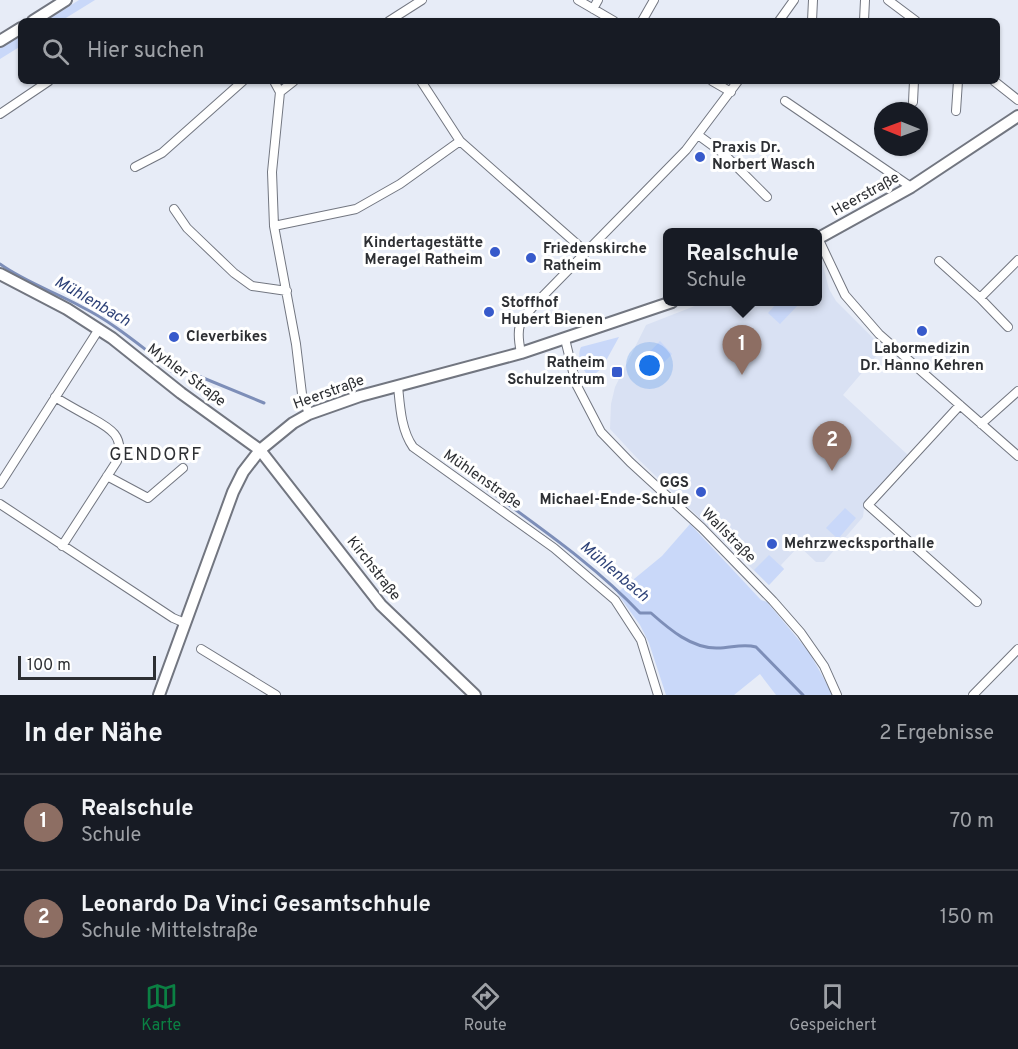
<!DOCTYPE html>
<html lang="de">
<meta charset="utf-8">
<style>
:root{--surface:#171b24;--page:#242831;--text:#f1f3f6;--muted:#9ea1a6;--line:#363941;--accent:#0b8043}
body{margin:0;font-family:Overpass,sans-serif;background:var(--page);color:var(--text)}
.compass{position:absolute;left:874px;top:102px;width:54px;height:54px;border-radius:50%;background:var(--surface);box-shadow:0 2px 4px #0004;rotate:271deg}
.scale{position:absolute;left:18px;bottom:15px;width:138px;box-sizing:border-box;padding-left:6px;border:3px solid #2d2f33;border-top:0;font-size:16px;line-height:21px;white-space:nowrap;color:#2d2f33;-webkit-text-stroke:4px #fff;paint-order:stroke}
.you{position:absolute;left:650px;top:366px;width:21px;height:21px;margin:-15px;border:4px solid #fff;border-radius:50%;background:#1a73e8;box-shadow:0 0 0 9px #1a73e833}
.badge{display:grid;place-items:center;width:39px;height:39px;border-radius:50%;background:var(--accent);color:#fff;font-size:20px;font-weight:700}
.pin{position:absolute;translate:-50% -50px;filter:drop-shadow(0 2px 3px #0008)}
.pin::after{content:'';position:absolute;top:32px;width:21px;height:18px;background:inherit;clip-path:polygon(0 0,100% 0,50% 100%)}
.popup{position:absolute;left:663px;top:228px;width:159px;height:78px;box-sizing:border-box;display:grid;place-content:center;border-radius:9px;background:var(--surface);filter:drop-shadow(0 2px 4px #0005);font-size:20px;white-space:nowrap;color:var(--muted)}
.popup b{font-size:22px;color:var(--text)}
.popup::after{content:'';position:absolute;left:50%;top:100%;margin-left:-12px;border:12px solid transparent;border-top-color:var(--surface)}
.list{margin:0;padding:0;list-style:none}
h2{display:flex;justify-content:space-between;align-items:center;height:78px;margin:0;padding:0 24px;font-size:26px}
h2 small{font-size:20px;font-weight:400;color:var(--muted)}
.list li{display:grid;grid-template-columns:39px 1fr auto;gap:18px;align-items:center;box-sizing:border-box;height:96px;padding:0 24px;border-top:2px solid var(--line)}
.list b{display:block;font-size:22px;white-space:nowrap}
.list p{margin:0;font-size:20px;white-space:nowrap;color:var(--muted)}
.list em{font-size:20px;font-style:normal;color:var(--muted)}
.icon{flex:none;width:33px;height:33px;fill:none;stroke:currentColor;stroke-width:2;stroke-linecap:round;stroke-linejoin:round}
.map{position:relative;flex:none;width:1018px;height:695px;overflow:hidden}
.search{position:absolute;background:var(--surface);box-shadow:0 2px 4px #0004;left:18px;right:18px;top:18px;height:66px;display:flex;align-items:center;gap:15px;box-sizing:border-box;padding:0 21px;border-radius:9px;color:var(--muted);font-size:22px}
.sheet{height:270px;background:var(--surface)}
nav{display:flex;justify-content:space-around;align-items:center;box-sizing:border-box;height:84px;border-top:2px solid var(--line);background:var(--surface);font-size:16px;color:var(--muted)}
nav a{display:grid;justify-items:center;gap:3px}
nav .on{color:var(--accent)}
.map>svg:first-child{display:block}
</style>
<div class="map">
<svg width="1018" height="695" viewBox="0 0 1018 695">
<rect width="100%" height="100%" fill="#e7ecf7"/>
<path fill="#d9e1f3" d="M817,260H819L823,266L829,289L836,301L883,348L843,395L909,456L864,508L863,517L824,562H816L799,546L781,565L784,569L769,585L636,457L610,429L611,404L615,387L646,325L705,302H817Z"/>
<path fill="#c9d8f9" d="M79,0H95L61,21H46Z
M21,35V46L0,59V47Z
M778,302H796L799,304L780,324L768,313Z
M619,337L602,368L595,374L586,373C581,366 577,355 581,347Z
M660,341L672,354L653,374L641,361Z
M845,508L856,518L838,539L826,528Z
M690,524L761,600L767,602L809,652L833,695H776L760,674L734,695H666L649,643L640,625L617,593L662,556Z
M769,555L784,569L769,585L754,570Z"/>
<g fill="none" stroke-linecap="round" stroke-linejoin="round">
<path stroke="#7d8eb8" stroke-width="3" d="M0,264C25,282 55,292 82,307C110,321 133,340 158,359L166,360L171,371L179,368L264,403
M475,480C531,522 592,562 640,613H651C669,629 692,649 718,648C731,648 743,643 756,647L803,695"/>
<g stroke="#727680" stroke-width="10">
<path id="street" d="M578,0L614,21
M888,0L916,21
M593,9L598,0
M389,21L422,0
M642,21L654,0
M779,21L794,0
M812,21L813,0
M864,21L865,0
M274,81L280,92L272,172L274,226L296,344L302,394L309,414
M421,81L460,141L586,252
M712,81L731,92
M994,81L1018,100
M280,92L294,81
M785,101L911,187
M913,102L914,81
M956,111L958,81
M0,114L49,81
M698,135L724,154L767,197
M135,167L162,153L243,81
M174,209L187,228L234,273L252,286L287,291
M274,226L356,209L400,184L460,141
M818,238L845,295L879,334L1018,456
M939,261L980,298L1008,327
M980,298L1018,260
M565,339L576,384L601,432L630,462L702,528L773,601L801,633L824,666L837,695
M521,353C515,323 520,322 539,300L686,150L738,81
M398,386C400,406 401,430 413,447L554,548L615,600L641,640L658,695
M55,397C66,404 77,410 88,416C108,427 126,435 117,461L62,546
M960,405L868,505L977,602
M981,424L1018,391
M107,476L148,498L183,468
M0,484L99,329
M0,504L173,618L185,623
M201,649L276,695
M973,695L1018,649"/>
</g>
<g stroke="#727680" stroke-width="14">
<path id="secondary" d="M33,21L66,0
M0,41L21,28
M817,239L911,187L1018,116
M0,274L67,309L112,338L181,393L260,450L381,605L475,695
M159,695L233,492L243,472L260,450L293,423L309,414L360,396L521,353L672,302"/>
</g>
<use href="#street" stroke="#fff" stroke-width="8"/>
<use href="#secondary" stroke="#fff" stroke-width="10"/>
</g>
<g fill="#375acb" stroke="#fff" stroke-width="2">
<circle cx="700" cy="157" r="6"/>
<circle cx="495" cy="252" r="6"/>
<circle cx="531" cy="258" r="6"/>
<circle cx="489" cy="312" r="6"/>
<circle cx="922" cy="331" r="6"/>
<circle cx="174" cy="337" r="6"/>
<rect x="611" y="366" width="12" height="12" rx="3"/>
<circle cx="701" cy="492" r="6"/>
<circle cx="772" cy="544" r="6"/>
</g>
<g text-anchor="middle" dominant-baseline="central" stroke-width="6" stroke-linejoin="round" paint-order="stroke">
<g font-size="15" font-weight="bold" fill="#2d2f33" stroke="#fff" text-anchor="start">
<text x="712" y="148">Praxis Dr.<tspan x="712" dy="17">Norbert Wasch</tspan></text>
<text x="483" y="243" text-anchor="end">Kindertagestätte<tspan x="483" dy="17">Meragel Ratheim</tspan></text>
<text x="543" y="249">Friedenskirche<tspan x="543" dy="17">Ratheim</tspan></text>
<text x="501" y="303">Stoffhof<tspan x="501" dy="17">Hubert Bienen</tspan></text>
<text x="186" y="337">Cleverbikes</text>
<text x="922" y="349" text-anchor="middle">Labormedizin<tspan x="922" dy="17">Dr. Hanno Kehren</tspan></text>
<text x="605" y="363" text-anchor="end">Ratheim<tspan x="605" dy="17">Schulzentrum</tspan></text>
<text x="689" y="483" text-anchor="end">GGS<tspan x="689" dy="17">Michael-Ende-Schule</tspan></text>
<text x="784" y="544">Mehrzwecksporthalle</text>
</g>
<g font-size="15" fill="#2d2f33" stroke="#fff">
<text transform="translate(866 195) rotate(-29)">Heerstraße</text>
<text transform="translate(186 376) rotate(37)">Myhler Straße</text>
<text transform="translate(329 393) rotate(-20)">Heerstraße</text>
<text transform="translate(482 480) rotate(35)">Mühlenstraße</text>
<text transform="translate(728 536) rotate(45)">Wallstraße</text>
<text transform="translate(373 569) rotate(52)">Kirchstraße</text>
</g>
<g font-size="16" font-style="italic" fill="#2e4278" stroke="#fff">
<text transform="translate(92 302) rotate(30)">Mühlenbach</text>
<text transform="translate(614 572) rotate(40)">Mühlenbach</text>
</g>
<g font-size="18" letter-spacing="1.5" fill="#2d2f33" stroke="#fff">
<text x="156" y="455">GENDORF</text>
</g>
</g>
</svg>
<svg class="compass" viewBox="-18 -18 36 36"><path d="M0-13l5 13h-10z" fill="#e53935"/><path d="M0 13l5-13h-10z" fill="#9ea1a6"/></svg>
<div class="scale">100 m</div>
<div class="you"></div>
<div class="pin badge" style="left:742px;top:375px;background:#8d6e63">1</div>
<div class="popup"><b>Realschule</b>Schule</div>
<div class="pin badge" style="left:832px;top:471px;background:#8d6e63">2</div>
<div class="search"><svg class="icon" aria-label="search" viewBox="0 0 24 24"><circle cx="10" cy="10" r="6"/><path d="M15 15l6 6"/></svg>Hier suchen</div>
</div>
<section class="sheet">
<h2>In der Nähe<small>2 Ergebnisse</small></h2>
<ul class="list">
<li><span class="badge" style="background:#8d6e63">1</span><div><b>Realschule</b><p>Schule</p></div><em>70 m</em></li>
<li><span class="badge" style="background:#8d6e63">2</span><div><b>Leonardo Da Vinci Gesamtschhule</b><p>Schule · Mittelstraße</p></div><em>150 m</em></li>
</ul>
</section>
<nav>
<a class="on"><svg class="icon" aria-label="map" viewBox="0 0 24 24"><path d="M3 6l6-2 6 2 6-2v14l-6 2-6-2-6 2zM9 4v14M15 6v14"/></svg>Karte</a>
<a><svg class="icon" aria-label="directions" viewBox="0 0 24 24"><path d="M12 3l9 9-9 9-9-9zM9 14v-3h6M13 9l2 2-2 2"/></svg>Route</a>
<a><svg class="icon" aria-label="saved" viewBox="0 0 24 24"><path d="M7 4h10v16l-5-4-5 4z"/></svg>Gespeichert</a>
</nav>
